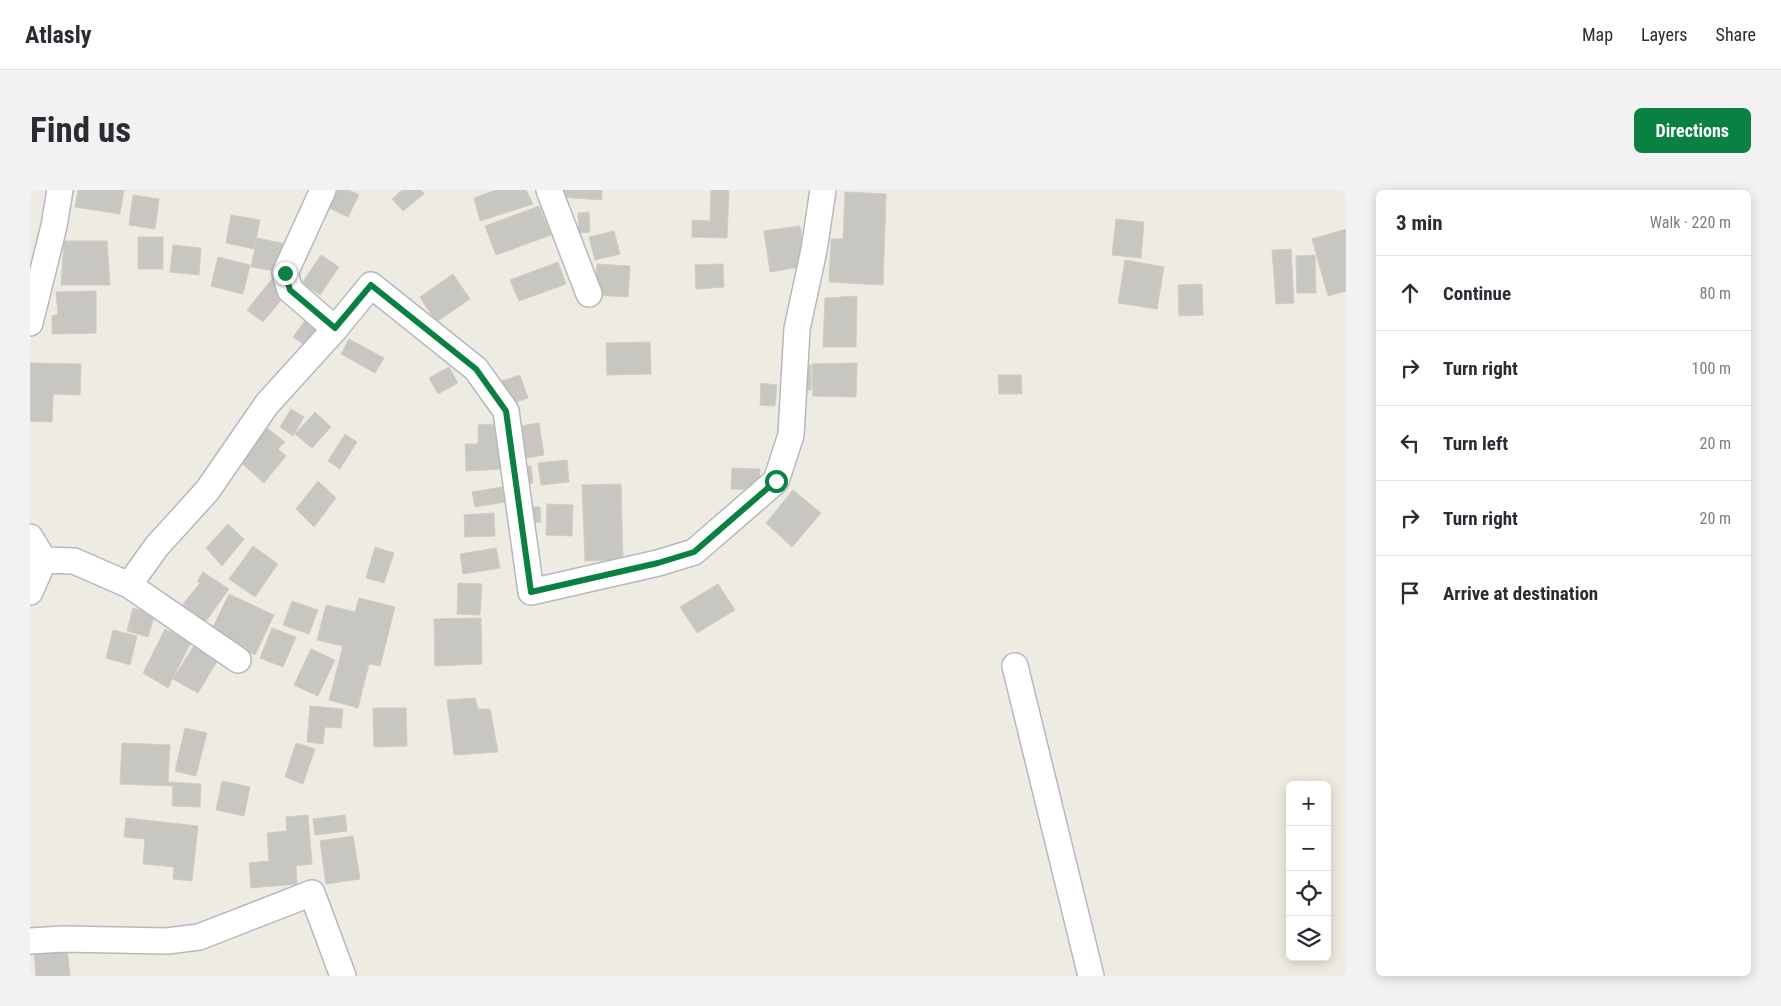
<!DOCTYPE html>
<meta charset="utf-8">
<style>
:root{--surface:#fff;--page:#f2f2f3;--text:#2b2b33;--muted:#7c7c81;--line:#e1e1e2;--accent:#0b8043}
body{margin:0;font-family:"Roboto Condensed",sans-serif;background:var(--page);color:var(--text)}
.controls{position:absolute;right:15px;bottom:15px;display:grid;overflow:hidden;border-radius:8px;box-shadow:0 2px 12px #0003}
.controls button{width:45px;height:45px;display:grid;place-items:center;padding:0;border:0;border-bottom:1px solid var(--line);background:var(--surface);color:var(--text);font:25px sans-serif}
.stop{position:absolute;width:15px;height:15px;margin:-11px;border:4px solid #0b8043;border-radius:50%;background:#fff}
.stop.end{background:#0b8043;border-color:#fff;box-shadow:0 1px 5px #0008}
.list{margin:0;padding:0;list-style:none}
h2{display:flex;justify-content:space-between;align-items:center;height:65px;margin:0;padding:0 20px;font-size:21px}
h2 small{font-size:16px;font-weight:400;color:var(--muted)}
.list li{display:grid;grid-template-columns:32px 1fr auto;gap:15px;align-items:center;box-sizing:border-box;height:75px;padding:0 20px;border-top:1px solid var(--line)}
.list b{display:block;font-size:19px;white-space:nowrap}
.list em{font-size:16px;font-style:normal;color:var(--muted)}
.icon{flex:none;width:28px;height:28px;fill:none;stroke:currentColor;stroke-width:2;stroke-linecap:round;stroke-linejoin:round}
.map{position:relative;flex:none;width:1316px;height:786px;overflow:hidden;border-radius:8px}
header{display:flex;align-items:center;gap:30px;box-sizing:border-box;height:70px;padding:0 25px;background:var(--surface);border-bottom:1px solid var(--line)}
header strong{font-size:24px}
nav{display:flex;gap:28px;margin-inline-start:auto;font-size:18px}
.intro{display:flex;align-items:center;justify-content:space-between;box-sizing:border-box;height:120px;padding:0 30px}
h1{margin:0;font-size:35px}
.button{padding:12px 22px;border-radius:8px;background:var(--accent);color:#fff;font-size:18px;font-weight:700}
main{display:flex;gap:30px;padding:0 30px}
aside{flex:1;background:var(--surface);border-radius:8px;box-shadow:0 2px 12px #0003}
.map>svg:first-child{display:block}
</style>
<header>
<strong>Atlasly</strong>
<nav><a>Map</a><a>Layers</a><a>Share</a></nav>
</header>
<div class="intro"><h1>Find us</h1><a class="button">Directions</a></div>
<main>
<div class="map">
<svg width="1316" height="786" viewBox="0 0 1316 786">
<rect width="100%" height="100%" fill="#eeebe3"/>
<path fill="#c8c6c0" stroke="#d2ccc1" d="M48,0H94L90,24L45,17Z
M301,0H319L329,5L318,27L293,15Z
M372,0H391L394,4L373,21L362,9Z
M466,0H496L503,14L450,31L444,8Z
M530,0H572V10L529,7Z
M681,0H699L697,48L662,47V30L680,31Z
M815,2L856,4L853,95L799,92L801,49H813Z
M103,5L129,9L125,39L99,35Z
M509,16L521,45L466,65L455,36Z
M559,22L560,42L549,43L548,23Z
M201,25L230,30L224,59L196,53Z
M1086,29L1114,32L1111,68L1082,65Z
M770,36L777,76L740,82L734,41Z
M1316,39V101L1298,106L1282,49Z
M584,41L590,64L565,70L559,47Z
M108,47H133V79H108Z
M227,48L256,54L250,82L221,77Z
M34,51H77L80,95H31Z
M143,55L171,58L169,85L140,82Z
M1261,59L1264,113L1246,114L1242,60Z
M291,65L309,77L290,105L272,93Z
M1285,65L1286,103H1267L1266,66Z
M188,67L220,75L213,104L181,96Z
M1095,70L1134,77L1127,119L1088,113Z
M528,72L536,94L489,111L480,90Z
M567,74L600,76L598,107L565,105Z
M693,74L694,97L666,99L665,75Z
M423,84L440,109L406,132L390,107Z
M242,89L258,102L233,132L217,120Z
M1172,94L1173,125L1149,126L1148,95Z
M66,101V143L22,144V126L28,124L26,102Z
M827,106L826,157H793L795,108Z
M277,128L296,141L283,161L263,147Z
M319,149L354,168L345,183L311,164Z
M620,152L621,184L577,185L576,153Z
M0,173L51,174L50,205L23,204L22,232L0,231Z
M827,173L826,207L783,206L782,174Z
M773,175H781V200H773Z
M419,177L428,193L408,204L399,188Z
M490,185L498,208L475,216L466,193Z
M968,185H991L992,204H969Z
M731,193L747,195L745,216L730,215Z
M261,219L274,227L263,246L250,237Z
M285,222L301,237L282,258L265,244Z
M509,233L514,265L496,268L491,236Z
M470,234L473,279L436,281L435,254H448V235Z
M236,237L255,252L248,259L256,266L234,293L207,269Z
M315,244L327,252L310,279L298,271Z
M537,270L539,292L511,295L508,273Z
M501,276L503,293L491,294L490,277Z
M702,278L730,279L729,300L701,299Z
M288,291L306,308L284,337L266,319Z
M591,294L593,370L555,371L552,295Z
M472,297L475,312L445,317L442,302Z
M763,300L791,323L762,357L736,333Z
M517,314L543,315L542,346L516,345Z
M497,317H510L511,332L497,333Z
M464,323L465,346L435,347L434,325Z
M198,334L214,349L192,376L176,358Z
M223,356L248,374L225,407L199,389Z
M345,357L364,363L354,393L336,388Z
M466,358L470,378L433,384L430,364Z
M173,382L199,399L171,438L149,419L170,393L167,392Z
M428,393L452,394L450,425L427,424Z
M688,394L705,420L667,443L650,417Z
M199,404L244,425L225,465L180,443Z
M329,408L365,417L350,476L339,474L328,518L299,510L313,456L287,450L296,415L325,422Z
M262,411L288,420L279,444L253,435Z
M103,418L125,424L118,447L97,441Z
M451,428L452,474L405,476L404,429Z
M242,438L266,447L253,477L230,468Z
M135,439L161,452L138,498L113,483Z
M83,440L107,446L100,475L76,468Z
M165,454L189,468L168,503L143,489Z
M281,459L305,470L288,506L264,495Z
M445,508L448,519H460L468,562L424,565L417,510Z
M280,516L313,519L311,538L295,537L293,554L277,552Z
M343,518H376L377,556L344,557Z
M155,538L177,543L166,586L145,581Z
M92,553L140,555L138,592L171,594L170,617L142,616L143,596L90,594Z
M266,553L285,559L273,594L255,587Z
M192,591L220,597L214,626L186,620Z
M278,625L282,674L266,676L267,694L221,698L219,673L239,671L237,643L257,641L256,627Z
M315,625L317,641L285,645L283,629Z
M96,628L168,636L162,691L143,689L144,677L113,674L115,649L94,647Z
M323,646L330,689L296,694L290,651Z
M37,759L40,786H6L4,763Z"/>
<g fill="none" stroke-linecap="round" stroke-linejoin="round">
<g stroke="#b5b9bd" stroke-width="28">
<path id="minor" d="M519,0L559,104
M0,133L24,36L30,0
M305,139L341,95L446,179L476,221L501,402L628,373L664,362L746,291L761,245L767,139L784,60L793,0
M0,347L14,370L0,402
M14,370L44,371L99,395L127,356L177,301L237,214L305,139L260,100L255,83L293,0
M99,395L208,470
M985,476L1061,786
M0,751L33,749L137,751L169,747L282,703L313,786"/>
</g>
<use href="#minor" stroke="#fff" stroke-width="25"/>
</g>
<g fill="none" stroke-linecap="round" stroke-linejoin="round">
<path stroke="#0b8043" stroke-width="6" d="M255,83L260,100L305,138L341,95L446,179L476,221L501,402L628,373L664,362L746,291"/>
</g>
</svg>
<div class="controls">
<button>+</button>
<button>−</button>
<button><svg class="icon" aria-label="locate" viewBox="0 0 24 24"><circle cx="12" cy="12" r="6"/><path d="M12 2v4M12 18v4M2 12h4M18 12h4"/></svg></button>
<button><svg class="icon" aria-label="layers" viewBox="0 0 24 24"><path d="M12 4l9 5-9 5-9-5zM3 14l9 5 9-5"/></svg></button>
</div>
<div class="stop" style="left:746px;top:291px"></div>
<div class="stop end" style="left:255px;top:83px"></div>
</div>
<aside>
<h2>3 min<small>Walk · 220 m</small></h2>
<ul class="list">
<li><svg class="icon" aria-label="ahead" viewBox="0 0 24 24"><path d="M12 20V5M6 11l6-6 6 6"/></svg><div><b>Continue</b></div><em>80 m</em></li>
<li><svg class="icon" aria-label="right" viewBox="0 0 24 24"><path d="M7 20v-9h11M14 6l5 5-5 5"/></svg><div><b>Turn right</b></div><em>100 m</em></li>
<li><svg class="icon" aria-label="left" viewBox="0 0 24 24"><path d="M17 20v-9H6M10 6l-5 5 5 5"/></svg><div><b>Turn left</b></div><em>20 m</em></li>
<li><svg class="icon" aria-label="right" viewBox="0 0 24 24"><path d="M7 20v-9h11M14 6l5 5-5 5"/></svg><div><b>Turn right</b></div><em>20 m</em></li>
<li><svg class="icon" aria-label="arrive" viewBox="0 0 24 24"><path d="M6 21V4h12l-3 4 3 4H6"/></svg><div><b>Arrive at destination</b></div></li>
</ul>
</aside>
</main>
